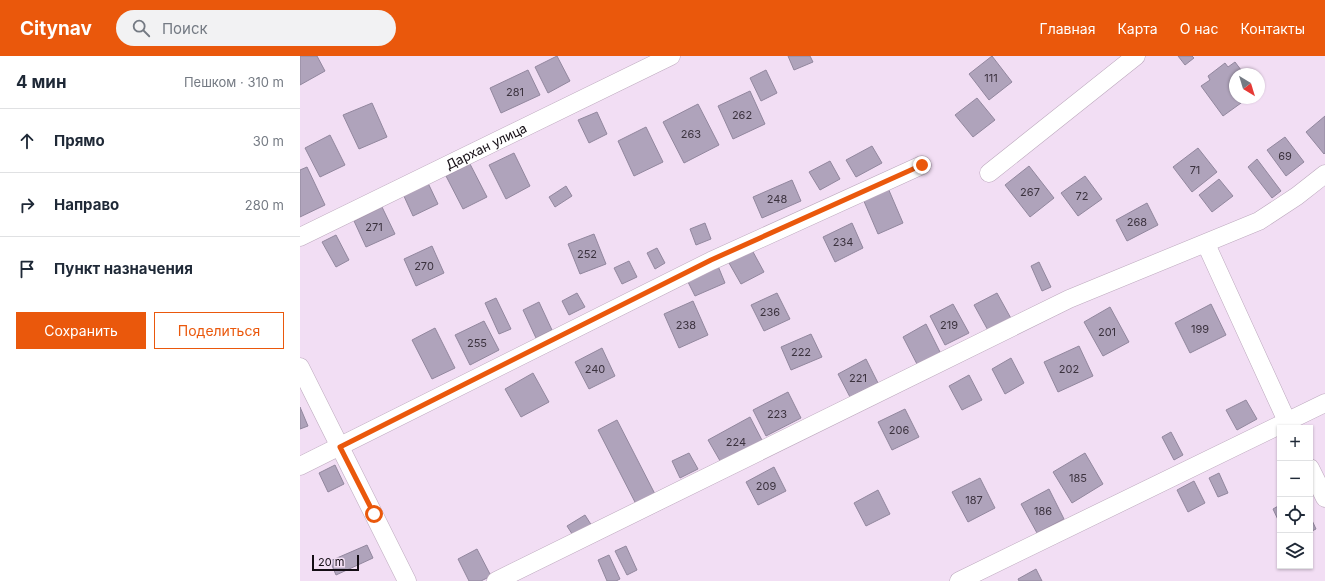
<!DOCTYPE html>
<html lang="ru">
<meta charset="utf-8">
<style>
:root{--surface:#fff;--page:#f2f2f3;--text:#1f2937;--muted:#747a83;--line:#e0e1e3;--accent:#ea580c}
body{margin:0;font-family:Inter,sans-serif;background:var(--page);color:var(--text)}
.controls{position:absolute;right:12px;bottom:12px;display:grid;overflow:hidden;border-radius:0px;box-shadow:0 1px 3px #0004}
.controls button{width:36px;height:36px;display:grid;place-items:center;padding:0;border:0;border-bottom:1px solid var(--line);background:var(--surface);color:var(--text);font:20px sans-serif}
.compass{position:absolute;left:929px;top:12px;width:36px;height:36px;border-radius:50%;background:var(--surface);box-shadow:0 1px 3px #0004;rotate:142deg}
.scale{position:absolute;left:12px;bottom:10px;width:47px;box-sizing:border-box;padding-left:4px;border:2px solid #140d14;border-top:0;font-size:11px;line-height:14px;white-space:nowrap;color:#140d14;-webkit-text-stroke:3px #f2def4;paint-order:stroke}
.stop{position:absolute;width:12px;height:12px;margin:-9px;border:3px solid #ea580c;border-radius:50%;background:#fff}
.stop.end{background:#ea580c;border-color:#fff;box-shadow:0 1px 4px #0008}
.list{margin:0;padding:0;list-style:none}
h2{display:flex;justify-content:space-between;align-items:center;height:52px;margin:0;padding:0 16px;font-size:17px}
h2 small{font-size:13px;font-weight:400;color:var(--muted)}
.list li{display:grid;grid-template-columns:26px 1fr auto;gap:12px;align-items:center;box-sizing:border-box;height:64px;padding:0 16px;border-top:1px solid var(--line)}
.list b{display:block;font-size:15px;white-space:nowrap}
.list em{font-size:13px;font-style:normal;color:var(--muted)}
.actions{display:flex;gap:8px;padding:12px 16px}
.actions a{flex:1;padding:9px 0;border:1px solid var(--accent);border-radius:0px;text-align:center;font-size:14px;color:var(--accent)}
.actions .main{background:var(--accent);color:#fff}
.icon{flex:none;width:22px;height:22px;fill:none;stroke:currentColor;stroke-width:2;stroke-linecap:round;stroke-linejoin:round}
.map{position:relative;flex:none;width:1025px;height:525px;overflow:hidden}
header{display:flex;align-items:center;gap:24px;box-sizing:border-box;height:56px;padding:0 20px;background:var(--accent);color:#fff}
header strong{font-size:19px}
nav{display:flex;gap:22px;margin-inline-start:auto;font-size:14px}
.search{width:280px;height:36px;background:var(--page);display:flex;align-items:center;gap:10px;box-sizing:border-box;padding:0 14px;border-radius:22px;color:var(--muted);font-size:15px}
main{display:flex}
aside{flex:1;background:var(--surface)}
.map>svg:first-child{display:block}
</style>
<header>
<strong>Citynav</strong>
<div class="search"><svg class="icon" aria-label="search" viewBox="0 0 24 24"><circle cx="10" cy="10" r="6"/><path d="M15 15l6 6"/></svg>Поиск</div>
<nav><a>Главная</a><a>Карта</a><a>О нас</a><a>Контакты</a></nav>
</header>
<main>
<aside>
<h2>4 мин<small>Пешком · 310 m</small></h2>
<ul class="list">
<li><svg class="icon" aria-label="ahead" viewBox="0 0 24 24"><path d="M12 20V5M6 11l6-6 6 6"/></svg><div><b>Прямо</b></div><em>30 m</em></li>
<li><svg class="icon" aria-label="right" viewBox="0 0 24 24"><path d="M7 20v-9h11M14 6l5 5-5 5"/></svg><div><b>Направо</b></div><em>280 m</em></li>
<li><svg class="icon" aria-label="arrive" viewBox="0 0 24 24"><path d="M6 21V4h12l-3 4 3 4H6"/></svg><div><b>Пункт назначения</b></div></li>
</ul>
<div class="actions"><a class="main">Сохранить</a><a>Поделиться</a></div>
</aside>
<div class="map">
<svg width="1025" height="525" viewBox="0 0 1025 525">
<rect width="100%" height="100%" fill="#f2def4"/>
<path fill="#afa3bb" stroke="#92879e" d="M0,0H17L25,15L0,29Z
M257,0L270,25L248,37L235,11Z
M488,0H510L513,6L494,14Z
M692,0L712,26L689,44L669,18Z
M878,0H892L894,2L885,9Z
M935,6L944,18H935V42H948L923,60L901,30L910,24L908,20L925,7L928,11Z
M228,14L240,39L201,57L190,32Z
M466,14L477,37L461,45L450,22Z
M450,35L465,68L433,83L418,50Z
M677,42L695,64L673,81L655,59Z
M72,47L87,81L59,93L43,59Z
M398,48L419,89L384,107L363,66Z
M297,56L307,78L289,87L278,64Z
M1025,60V97L1024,98L1006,76Z
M346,71L363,106L334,120L318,85Z
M30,79L45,109L20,121L5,92Z
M985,81L1004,106L986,120L967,94Z
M572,90L582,107L556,121L546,104Z
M898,92L917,116L892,136L873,111Z
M214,97L230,130L206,143L189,109Z
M957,103L981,135L972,142L948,111Z
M530,105L540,123L520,134L509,116Z
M170,108L187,141L163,153L146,120Z
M729,110L754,142L730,161L705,129Z
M7,111L25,149L0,161V114Z
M785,120L802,143L778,160L761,137Z
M919,123L933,140L912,156L899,139Z
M492,124L501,145L462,162L453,141Z
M128,127L138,148L113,160L103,138Z
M266,130L272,140L255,151L249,141Z
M588,132L603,167L578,178L563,143Z
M847,147L858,169L827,185L816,164Z
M82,151L95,178L66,191L54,165Z
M405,167L411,183L396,189L390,173Z
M552,167L563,192L535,206L523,181Z
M294,178L306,208L280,218L268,188Z
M36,179L49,204L36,211L22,186Z
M132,190L144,217L116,230L104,203Z
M357,192L365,207L355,213L347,197Z
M452,194L464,216L441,228L429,207Z
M329,205L337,221L322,228L314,212Z
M739,206L751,231L742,235L731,210Z
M418,210L425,227L395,240L387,224Z
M277,237L285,251L269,259L262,245Z
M477,237L490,263L464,275L451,249Z
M697,237L713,266L690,278L674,249Z
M196,242L211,273L199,278L185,247Z
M393,245L408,279L379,292L364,258Z
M239,246L252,274L236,282L223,254Z
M653,248L669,277L645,289L630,260Z
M911,248L926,279L890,297L875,267Z
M810,251L829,286L803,300L784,266Z
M184,265L199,294L170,309L155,279Z
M626,268L641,298L618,310L603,281Z
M135,272L155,312L132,323L112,284Z
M511,278L522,301L491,314L481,291Z
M779,290L793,320L758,336L744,306Z
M302,292L315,320L289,333L275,306Z
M711,302L724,327L705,338L692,313Z
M566,303L578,327L550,341L538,318Z
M233,317L249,346L221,361L205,333Z
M669,319L682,344L662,354L649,330Z
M488,336L501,362L466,380L453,354Z
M946,344L957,363L937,374L926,354Z
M0,351L8,370L0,373Z
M605,353L619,381L592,394L578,366Z
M450,361L464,388L423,410L408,384Z
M317,364L356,440L337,450L298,374Z
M871,376L883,399L874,404L862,381Z
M389,397L398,413L380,422L372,405Z
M785,397L803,428L772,447L753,416Z
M35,409L44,428L28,436L19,417Z
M474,411L486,435L458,449L446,426Z
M919,417L928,437L918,441L909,422Z
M680,422L695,452L668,466L652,436Z
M894,425L905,447L888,456L877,434Z
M749,433L764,463L737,477L721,448Z
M578,434L590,458L566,470L554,447Z
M980,449V468L973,453Z
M285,459L292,470L274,481L267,470Z
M1010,460L1016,473L1010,476Z
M67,489L73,502L36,519L30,505Z
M326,490L337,514L327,519L315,495Z
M177,493L191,520L181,525H169L158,503Z
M309,499L320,523L316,525H307L298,504Z
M736,513L742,525H719L718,523Z"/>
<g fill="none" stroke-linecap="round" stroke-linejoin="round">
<g stroke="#bca8bd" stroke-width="19">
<g id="minor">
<path d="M689,117L836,0"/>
<path id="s1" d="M0,181L371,0"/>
<path d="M906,188L990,372"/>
<path d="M0,311L107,525"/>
<path d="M0,410L411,205L622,109"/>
<path d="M1010,412L1025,442"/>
<path d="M196,525L769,243L959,165L997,140L1025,118"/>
<path d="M659,525L1025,347"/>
</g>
</g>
<use href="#minor" stroke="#fff" stroke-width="18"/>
</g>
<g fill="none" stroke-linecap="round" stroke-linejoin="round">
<path stroke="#ea580c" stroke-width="5" d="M74,458L40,391L411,204L622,109"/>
</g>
<g text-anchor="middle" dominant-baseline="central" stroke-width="3.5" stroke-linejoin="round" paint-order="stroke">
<g font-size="11" fill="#3b323e">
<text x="691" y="22">111</text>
<text x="215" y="36">281</text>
<text x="442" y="59">262</text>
<text x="391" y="78">263</text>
<text x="985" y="100">69</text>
<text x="895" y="114">71</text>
<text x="730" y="136">267</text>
<text x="782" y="140">72</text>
<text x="477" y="143">248</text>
<text x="837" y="166">268</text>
<text x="74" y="171">271</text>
<text x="543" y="186">234</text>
<text x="287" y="198">252</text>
<text x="124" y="210">270</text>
<text x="470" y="256">236</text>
<text x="386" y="269">238</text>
<text x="649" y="269">219</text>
<text x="900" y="273">199</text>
<text x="807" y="276">201</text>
<text x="177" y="287">255</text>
<text x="501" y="296">222</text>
<text x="295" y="313">240</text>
<text x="769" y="313">202</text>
<text x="558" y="322">221</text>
<text x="477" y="358">223</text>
<text x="599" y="374">206</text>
<text x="436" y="386">224</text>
<text x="778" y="422">185</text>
<text x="466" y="430">209</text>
<text x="674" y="444">187</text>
<text x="743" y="455">186</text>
</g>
<g font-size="13" fill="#140d14" stroke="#f2def4">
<text stroke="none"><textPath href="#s1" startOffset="207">Дархан улица</textPath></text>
</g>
</g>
</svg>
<div class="controls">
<button>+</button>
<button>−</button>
<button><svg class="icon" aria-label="locate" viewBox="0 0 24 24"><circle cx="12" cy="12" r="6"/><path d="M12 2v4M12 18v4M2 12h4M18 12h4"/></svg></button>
<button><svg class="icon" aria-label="layers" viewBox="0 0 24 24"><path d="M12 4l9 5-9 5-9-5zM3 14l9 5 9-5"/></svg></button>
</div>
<svg class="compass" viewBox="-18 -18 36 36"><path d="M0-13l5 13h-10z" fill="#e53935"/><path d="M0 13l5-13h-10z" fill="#747a83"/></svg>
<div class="scale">20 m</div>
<div class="stop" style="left:74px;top:458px"></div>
<div class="stop end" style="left:622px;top:109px"></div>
</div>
</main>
